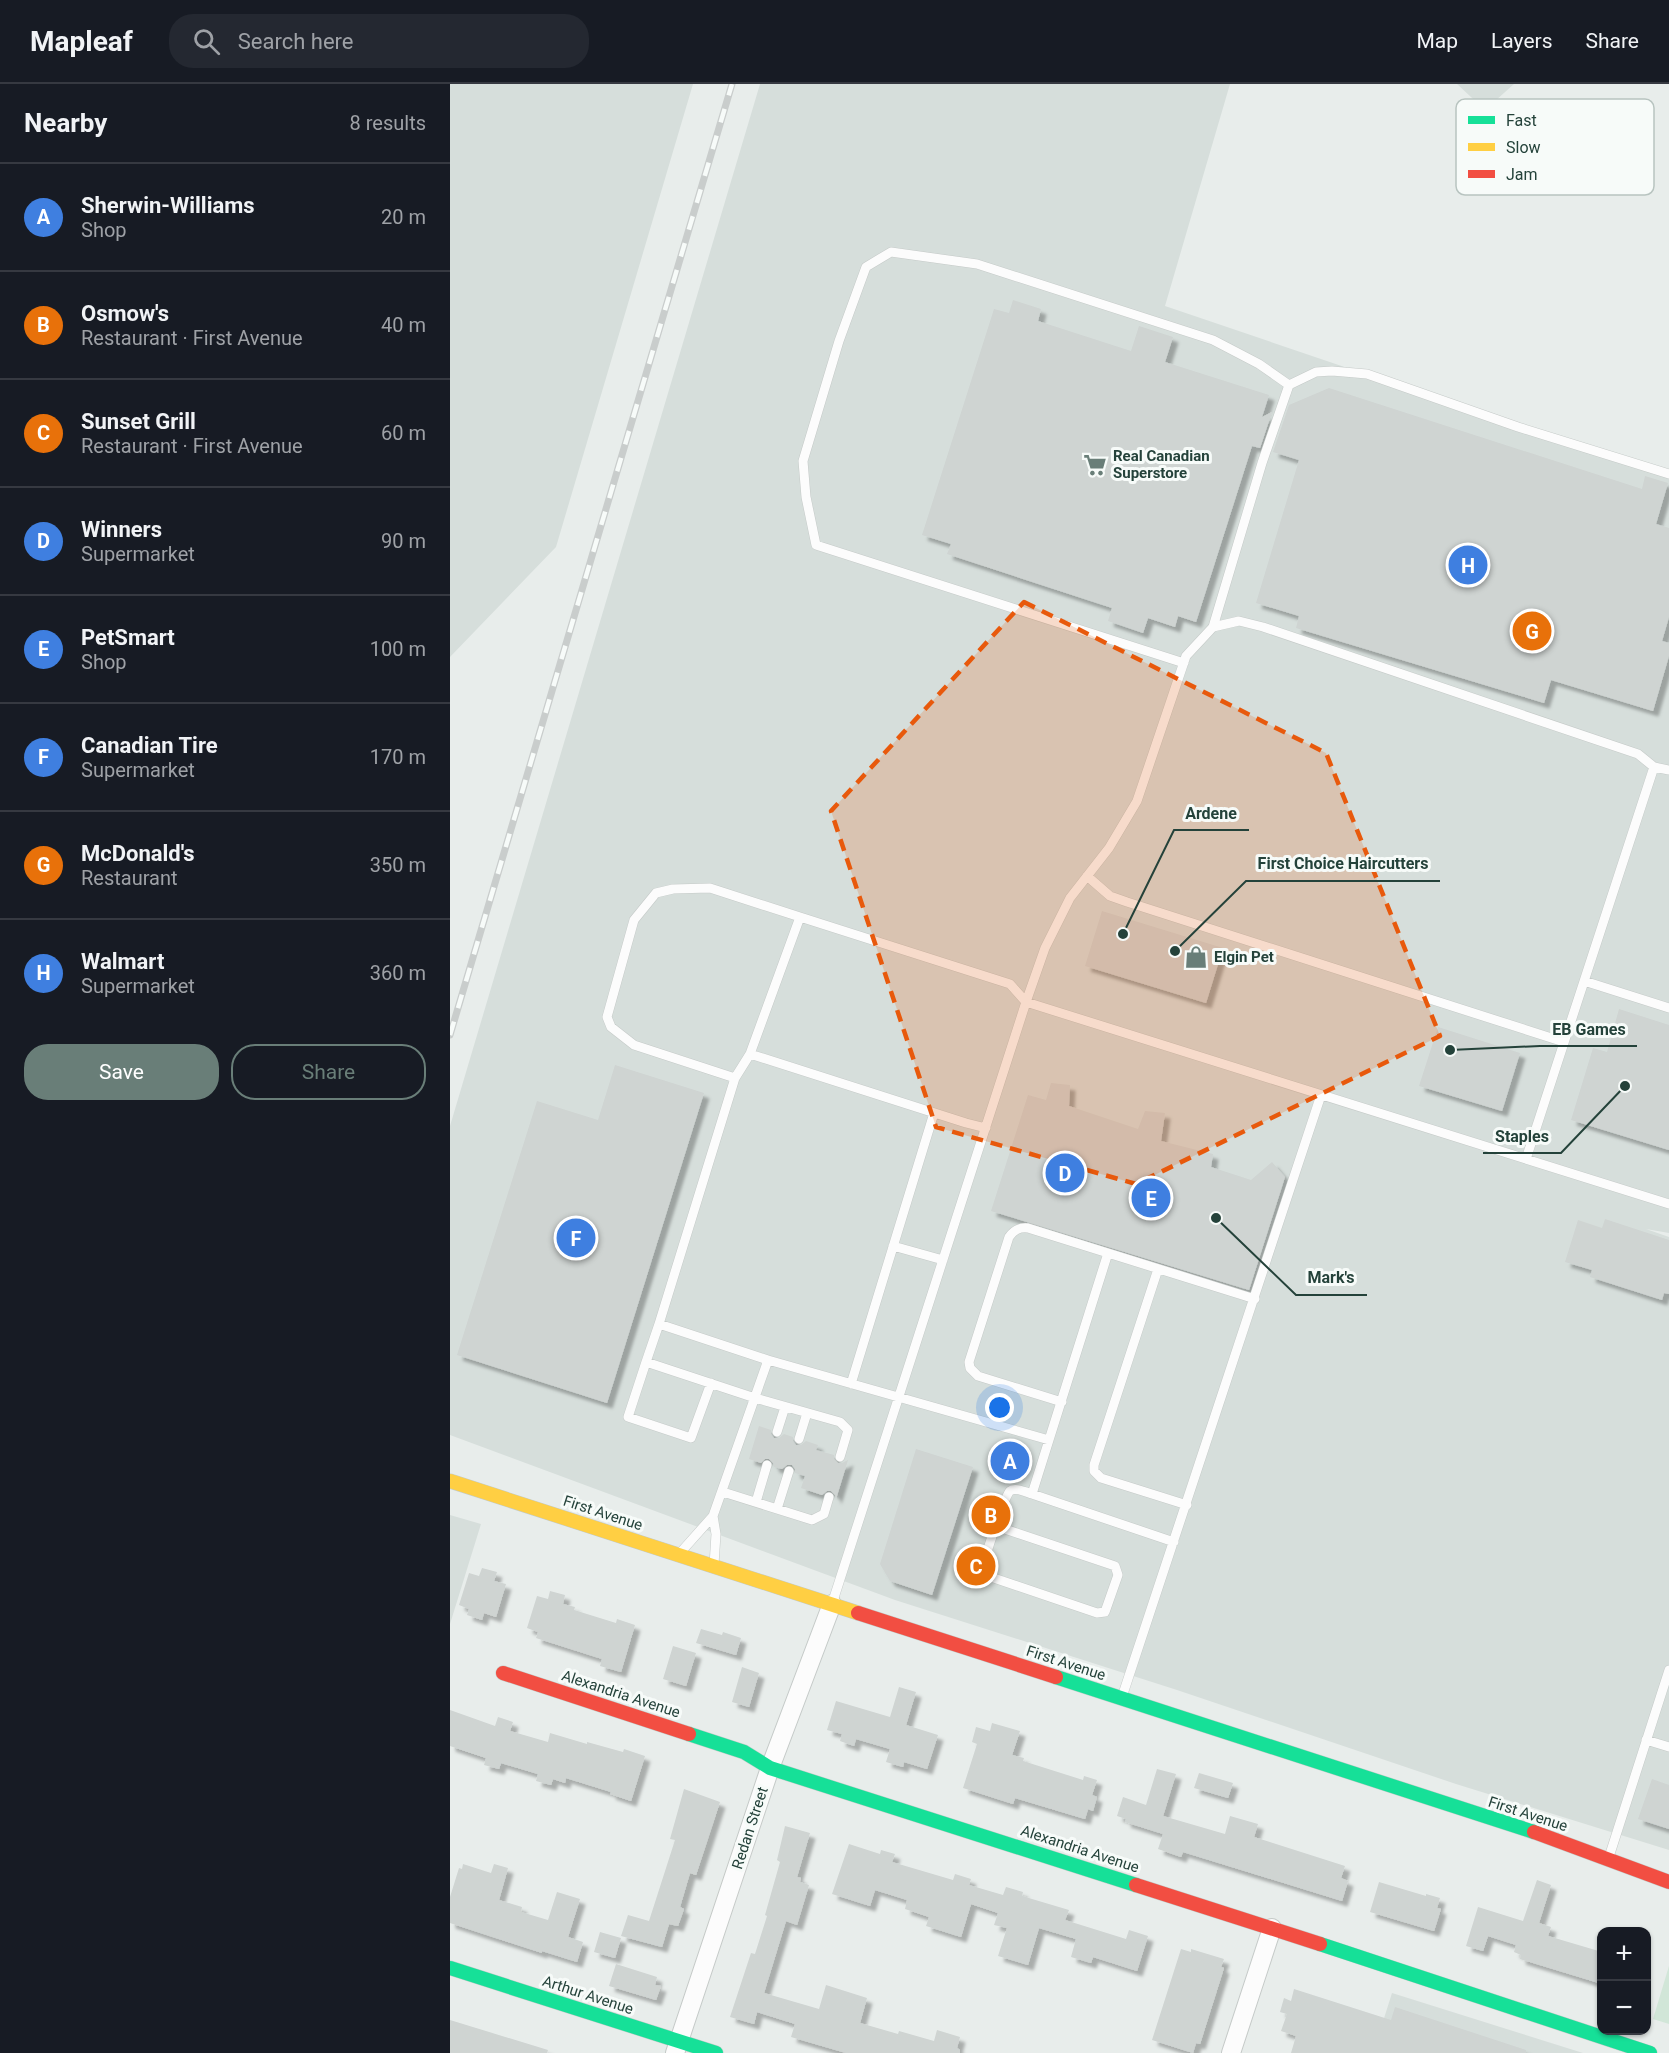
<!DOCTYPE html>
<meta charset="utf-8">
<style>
:root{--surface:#171b24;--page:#242831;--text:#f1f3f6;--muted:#9ea1a6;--line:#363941;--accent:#697e78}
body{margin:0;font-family:Roboto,sans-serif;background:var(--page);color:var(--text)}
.controls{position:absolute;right:18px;bottom:18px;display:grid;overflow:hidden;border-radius:12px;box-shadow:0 2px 4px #0004}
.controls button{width:54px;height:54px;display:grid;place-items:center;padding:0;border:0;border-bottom:2px solid var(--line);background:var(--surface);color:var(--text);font:30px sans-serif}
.you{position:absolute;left:550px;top:1324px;width:21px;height:21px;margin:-15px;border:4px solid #fff;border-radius:50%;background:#1a73e8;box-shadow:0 0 0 9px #1a73e833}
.badge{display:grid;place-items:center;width:39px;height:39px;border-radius:50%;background:var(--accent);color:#fff;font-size:20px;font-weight:700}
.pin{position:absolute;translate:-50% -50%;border:3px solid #fff;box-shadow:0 2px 6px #0006}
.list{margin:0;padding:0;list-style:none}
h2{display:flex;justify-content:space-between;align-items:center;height:78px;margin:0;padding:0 24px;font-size:26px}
h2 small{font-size:20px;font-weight:400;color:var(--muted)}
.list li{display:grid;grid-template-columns:39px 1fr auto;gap:18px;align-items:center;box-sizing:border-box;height:108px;padding:0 24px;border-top:2px solid var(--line)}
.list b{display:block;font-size:22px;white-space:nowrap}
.list p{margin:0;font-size:20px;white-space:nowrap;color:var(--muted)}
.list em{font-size:20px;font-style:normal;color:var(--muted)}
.actions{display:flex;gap:12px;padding:18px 24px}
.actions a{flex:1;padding:14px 0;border:2px solid var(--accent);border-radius:24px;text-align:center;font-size:21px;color:var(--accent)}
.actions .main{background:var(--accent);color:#fff}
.icon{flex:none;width:33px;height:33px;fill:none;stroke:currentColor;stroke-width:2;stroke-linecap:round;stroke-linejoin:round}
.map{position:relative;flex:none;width:1219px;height:1969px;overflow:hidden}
header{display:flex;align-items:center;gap:36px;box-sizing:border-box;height:84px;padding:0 30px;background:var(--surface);border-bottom:2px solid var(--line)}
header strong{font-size:28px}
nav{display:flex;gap:33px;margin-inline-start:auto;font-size:21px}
.search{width:420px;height:54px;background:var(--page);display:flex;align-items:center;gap:15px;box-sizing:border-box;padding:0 21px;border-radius:24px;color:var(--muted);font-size:22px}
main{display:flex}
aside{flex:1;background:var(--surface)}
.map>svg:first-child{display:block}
</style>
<header>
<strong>Mapleaf</strong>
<div class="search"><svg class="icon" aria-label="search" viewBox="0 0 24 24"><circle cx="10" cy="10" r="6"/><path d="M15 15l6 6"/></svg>Search here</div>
<nav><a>Map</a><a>Layers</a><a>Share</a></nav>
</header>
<main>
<aside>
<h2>Nearby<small>8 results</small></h2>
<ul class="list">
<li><span class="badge" style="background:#3f7fe0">A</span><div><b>Sherwin-Williams</b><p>Shop</p></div><em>20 m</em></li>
<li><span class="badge" style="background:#e8710a">B</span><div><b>Osmow's</b><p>Restaurant · First Avenue</p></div><em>40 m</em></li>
<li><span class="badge" style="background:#e8710a">C</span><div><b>Sunset Grill</b><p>Restaurant · First Avenue</p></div><em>60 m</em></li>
<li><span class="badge" style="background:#3f7fe0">D</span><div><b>Winners</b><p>Supermarket</p></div><em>90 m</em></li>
<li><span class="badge" style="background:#3f7fe0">E</span><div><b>PetSmart</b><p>Shop</p></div><em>100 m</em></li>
<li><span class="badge" style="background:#3f7fe0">F</span><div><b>Canadian Tire</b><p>Supermarket</p></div><em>170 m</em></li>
<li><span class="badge" style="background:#e8710a">G</span><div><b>McDonald's</b><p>Restaurant</p></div><em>350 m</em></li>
<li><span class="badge" style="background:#3f7fe0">H</span><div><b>Walmart</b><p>Supermarket</p></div><em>360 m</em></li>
</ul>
<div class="actions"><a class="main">Save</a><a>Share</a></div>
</aside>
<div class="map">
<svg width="1219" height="1969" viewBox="0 0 1219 1969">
<defs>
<filter id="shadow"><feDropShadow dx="5.5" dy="5.5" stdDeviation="1.5" flood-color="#0004"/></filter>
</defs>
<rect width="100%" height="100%" fill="#e8edeb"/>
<path fill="#d6dedb" d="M0,0H243L106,463L0,573Z
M310,0H780L715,222L1219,393V1149L1196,1145L1219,1153V1766L1006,1700L727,1606L445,1516L0,1351V1042Z
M1007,0H1064L1035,26Z
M0,1431L31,1440L0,1540Z
M942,1909L1133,1969H923Z"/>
<path fill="#d1e6d8" d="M1219,1882V1940L1203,1935Z"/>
<path fill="#cfd4d2" filter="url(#shadow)" d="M563,216L591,225L588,237L681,267L689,242L723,253L715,278L819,311L812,333L822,328L810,364L802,362L746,538L728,532L725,543L698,534L693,549L658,537L662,524L497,470L501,460L472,451L544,225L559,229Z
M879,304L1192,405L1195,392L1218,399L1206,440L1219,444V533L1212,557L1219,559V572L1203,627L1101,596L1094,619L846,544L849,532L806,519L849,376L823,368L839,321Z
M652,827L773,864L756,919L635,882Z
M1169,925L1219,941V1066L1121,1036L1143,964L1157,968Z
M988,943L1070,969L1052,1027L969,1002Z
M165,981L254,1009L157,1319L7,1271L87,1017L148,1036Z
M601,999L620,1001L619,1022L688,1045L695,1027L715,1029L711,1057L763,1070L761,1083L801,1096L822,1078L835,1093L799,1206L541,1127L578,1011L596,1016Z
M1155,1135L1219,1156V1210L1214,1209L1212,1216L1140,1193L1142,1186L1115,1178L1128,1136L1152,1144Z
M309,1342L321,1346V1350L324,1354H329L334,1350L343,1353V1357L346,1361H351L356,1357L368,1361L366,1366L384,1371V1375L388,1379H392L398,1376L386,1415L385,1411L381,1407H377L372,1411L351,1404L355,1392L345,1389V1385L342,1381H337L332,1385L324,1383L323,1379L319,1375H315L311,1379L299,1375Z
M466,1365L523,1383L482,1511L440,1497L430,1480Z
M32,1484L47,1488L44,1497L56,1500L46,1533L34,1529L32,1536L17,1531L19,1525L9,1521L19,1489L29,1492Z
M100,1507L115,1511L113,1520L125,1523L124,1526L166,1539L167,1535L185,1541L171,1588L150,1582L152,1575L86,1554L88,1548L77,1544L87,1512L98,1515Z
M251,1545L272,1551L273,1548L291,1554L286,1571L246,1559Z
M223,1562L246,1569L236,1602L213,1595Z
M292,1583L309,1589L299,1623L282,1618Z
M449,1603L466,1608L456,1641L488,1651L477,1685L454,1678L453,1683L436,1678L440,1665L406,1655L404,1662L390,1657L392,1650L377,1646L386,1617L440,1633Z
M0,1626L45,1642L48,1633L63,1638L60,1647L98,1658L100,1649L137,1660V1658L173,1668L174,1665L195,1672L181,1717L160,1710L161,1708L116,1694L115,1699L103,1695L101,1701L86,1697L88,1690L51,1679L49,1685L34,1681L36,1674L0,1662Z
M542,1639L570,1647L562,1671L574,1674L573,1677L633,1696L634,1692L647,1696L642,1711L647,1713L643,1727L638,1725L635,1735L565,1714L563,1720L513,1704L527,1660L522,1658L526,1643L540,1647Z
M707,1685L726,1690L713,1732L775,1750L780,1732L808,1740L804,1753L895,1782L891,1794L898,1797L892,1817L733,1768L731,1773L708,1765L713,1750L675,1738L676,1735L667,1732L673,1713L696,1721Z
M749,1689L783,1699L778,1714L744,1704Z
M1202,1695L1219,1701V1745L1188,1735Z
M234,1705L270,1718L246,1791L240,1789L230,1823L234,1825L228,1842L219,1840L212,1863L171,1852L178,1831L199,1837L225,1756L220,1755Z
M335,1742L360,1749L347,1793L351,1794L350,1798L359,1801L347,1841L336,1837L314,1909L369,1925L376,1901L417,1914L410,1939L448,1950L449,1947L484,1957L487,1946L510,1953L507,1964L510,1966V1969H396L341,1953L345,1940L307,1928L304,1940L280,1933L301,1869L305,1870L317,1832L315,1831L330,1778L327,1776Z
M399,1760L430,1770L431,1766L445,1770L442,1778L503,1796L505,1790L521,1795L519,1801L553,1811L556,1803L573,1808L572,1812L619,1826L615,1836L676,1855L679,1846L698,1852L687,1887L643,1873L641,1879L621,1873L626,1855L589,1844L578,1881L548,1872L557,1844L544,1841L548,1829L521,1820L511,1853L476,1842L479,1833L455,1825L457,1816L425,1806L420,1822L382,1810Z
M13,1780L41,1789L44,1780L58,1784L49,1816L72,1823L71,1828L98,1836L107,1808L130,1815L118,1853L133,1858L127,1878L92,1867V1869L0,1839V1813L9,1784L12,1785Z
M1087,1796L1101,1801L1089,1839L1101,1843L1098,1852L1152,1868V1900L1070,1875L1071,1871L1064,1868L1066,1861L1038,1852L1033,1867L1016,1862L1028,1823L1073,1837Z
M929,1798L976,1812V1810L990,1814L987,1824L991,1825L984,1847L920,1828Z
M150,1848L171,1854L165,1874L144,1868Z
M731,1865L741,1868V1865L774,1875L771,1883L774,1884L750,1960L746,1959L743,1969L702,1956Z
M166,1880L207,1893L205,1901L211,1902L206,1916L159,1902Z
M844,1905L941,1936L945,1923L1076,1966V1969H841L846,1952L831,1947L837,1930L830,1928L834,1914L841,1917Z
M0,1936L98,1966L97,1969H0Z"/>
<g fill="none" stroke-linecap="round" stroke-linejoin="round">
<g stroke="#c5cac8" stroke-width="10">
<path id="lane" d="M763,543L812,379L839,301L866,288L882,287L917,290L1068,343L1219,390
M734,579L366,461L356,413L353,377L389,257L416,183L441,168L527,180L763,256L809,280L839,301
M637,792L660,812L677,818L1114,958
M1134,897L1219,924
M576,918L595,864L620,814L659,764L687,717L736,572L763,543L789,537L813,543L1188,670L1204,683
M300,970L285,994L184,961L161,943L157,933L184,836L206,809L223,805L260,804L350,833
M285,994L209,1240L318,1276
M536,1044L516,1039L300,970L350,833L560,900L576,918
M1076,1075L1204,683L1219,686
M443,1162L493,1176
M708,1185L644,1381V1387L651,1394L737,1421
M209,1240L196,1278L305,1314L390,1338L398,1346L390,1373
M196,1278L178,1333L241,1354L261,1299
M401,1300L484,1029
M612,1318L528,1292L520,1284L519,1278L559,1153C564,1146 569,1143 578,1144L805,1215
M327,1348L335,1323
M349,1355L357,1329
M599,1356L582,1410L724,1458
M273,1408L362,1436L374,1430L379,1413
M306,1418L317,1381
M327,1425L339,1387
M263,1432L266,1450L264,1481
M546,1442L665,1482L668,1491L655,1528L647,1529L535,1491C533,1487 533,1487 533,1482C535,1473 555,1411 560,1407C565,1403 576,1408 582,1410
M230,1469L263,1432L318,1276L599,1356L658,1169
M382,1520L576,918L1219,1120
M672,1613L871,1011
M1196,1656L1219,1663
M1159,1773L1219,1586"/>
</g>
<g stroke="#c5cac8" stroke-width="20">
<path id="street" d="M225,1969L320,1684L382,1520
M781,1969L822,1844"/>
</g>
<g stroke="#c3cbc8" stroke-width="15">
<path id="fast" d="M606,1593L1084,1748
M239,1650L294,1668L320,1684L686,1801
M870,1860L1200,1969
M0,1884L266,1969"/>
</g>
<g stroke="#c3cbc8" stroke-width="15">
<path id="slow" d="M0,1397L408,1529"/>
</g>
<g stroke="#c3cbc8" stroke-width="15">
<path id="jam" d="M408,1529L606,1593
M53,1589L239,1650
M1084,1748L1219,1798
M686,1801L870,1860"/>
</g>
<use href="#lane" stroke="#fcfcfc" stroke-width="9"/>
<use href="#street" stroke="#fcfcfc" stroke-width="18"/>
<use href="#fast" stroke="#16e098" stroke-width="14"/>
<use href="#slow" stroke="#ffcf43" stroke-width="14"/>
<use href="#jam" stroke="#f24e42" stroke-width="14"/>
<g stroke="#c9cdcc" stroke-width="7">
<path id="rail" d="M0,951L282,0"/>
</g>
<use href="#rail" stroke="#f7fbf9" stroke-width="4.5" stroke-dasharray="14" stroke-linecap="butt"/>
</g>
<path fill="#e8590c" fill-opacity="0.2" stroke="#e8590c" stroke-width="4.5" stroke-dasharray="12 8" stroke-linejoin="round" d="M574,518L876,669L990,952L686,1100L486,1043L381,727Z"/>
<defs>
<g id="supermarket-bare" transform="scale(1.8)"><path d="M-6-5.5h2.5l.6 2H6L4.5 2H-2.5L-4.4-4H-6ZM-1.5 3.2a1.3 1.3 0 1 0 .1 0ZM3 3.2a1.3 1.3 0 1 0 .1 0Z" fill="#697e78" stroke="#f7fbf9" stroke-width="2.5" paint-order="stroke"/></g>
<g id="shop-bare" transform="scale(1.8)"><path d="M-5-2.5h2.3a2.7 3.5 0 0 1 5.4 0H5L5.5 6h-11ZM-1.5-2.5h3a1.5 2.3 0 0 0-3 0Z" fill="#697e78" stroke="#f7fbf9" stroke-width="2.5" paint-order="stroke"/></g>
</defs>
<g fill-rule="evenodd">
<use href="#supermarket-bare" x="645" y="381"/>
<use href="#shop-bare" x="746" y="873"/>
</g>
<g text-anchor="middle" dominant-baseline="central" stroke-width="6" stroke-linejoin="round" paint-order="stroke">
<g font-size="15" font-weight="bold" fill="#24423a" stroke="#f7fbf9" text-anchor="start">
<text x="663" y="372">Real Canadian<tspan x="663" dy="17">Superstore</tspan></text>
<text x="764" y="873">Elgin Pet</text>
</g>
<g font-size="15" fill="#24423a" stroke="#f7fbf9">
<text transform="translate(153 1429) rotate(18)">First Avenue</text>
<text transform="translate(616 1579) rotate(18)">First Avenue</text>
<text transform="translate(171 1610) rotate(18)">Alexandria Avenue</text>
<text transform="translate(1078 1730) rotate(18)">First Avenue</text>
<text transform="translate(300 1744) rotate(-72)">Redan Street</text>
<text transform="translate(630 1765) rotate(18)">Alexandria Avenue</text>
<text transform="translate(138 1911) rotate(18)">Arthur Avenue</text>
</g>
</g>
<rect x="1006" y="15" width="198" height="96" rx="9" fill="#f7fbf9" stroke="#b8c4c0" stroke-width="1.5"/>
<rect x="1018" y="32" width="27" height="8" fill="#16e098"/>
<rect x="1018" y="59" width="27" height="8" fill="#ffcf43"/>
<rect x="1018" y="86" width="27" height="8" fill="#f24e42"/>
<g font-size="16" fill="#24423a">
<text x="1056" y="42">Fast</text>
<text x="1056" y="69">Slow</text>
<text x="1056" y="96">Jam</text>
</g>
<path fill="none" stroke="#24423a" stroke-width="2" d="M673 850L724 746H799M725 867L796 797H990M1000 966L1090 962H1187M1175 1002L1111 1069H1033M766 1134L846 1211H917"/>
<g fill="#24423a" stroke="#f7fbf9" stroke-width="2">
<circle cx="673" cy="850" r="6"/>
<circle cx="725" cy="867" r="6"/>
<circle cx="1000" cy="966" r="6"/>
<circle cx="1175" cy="1002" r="6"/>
<circle cx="766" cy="1134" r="6"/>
</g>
<g font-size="16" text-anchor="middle" font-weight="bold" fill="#24423a" stroke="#f7fbf9" stroke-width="6" stroke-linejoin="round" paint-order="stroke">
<text x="761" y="735">Ardene</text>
<text x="893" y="785">First Choice Haircutters</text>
<text x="1139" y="951">EB Games</text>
<text x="1072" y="1058">Staples</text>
<text x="881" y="1199">Mark's</text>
</g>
</svg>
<div class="controls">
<button>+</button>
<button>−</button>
</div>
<div class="you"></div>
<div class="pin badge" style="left:560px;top:1377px;background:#3f7fe0">A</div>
<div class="pin badge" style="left:541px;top:1431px;background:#e8710a">B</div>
<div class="pin badge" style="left:526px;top:1482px;background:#e8710a">C</div>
<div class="pin badge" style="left:615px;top:1089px;background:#3f7fe0">D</div>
<div class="pin badge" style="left:701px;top:1114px;background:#3f7fe0">E</div>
<div class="pin badge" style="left:126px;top:1154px;background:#3f7fe0">F</div>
<div class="pin badge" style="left:1082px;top:547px;background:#e8710a">G</div>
<div class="pin badge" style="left:1018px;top:481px;background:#3f7fe0">H</div>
</div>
</main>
